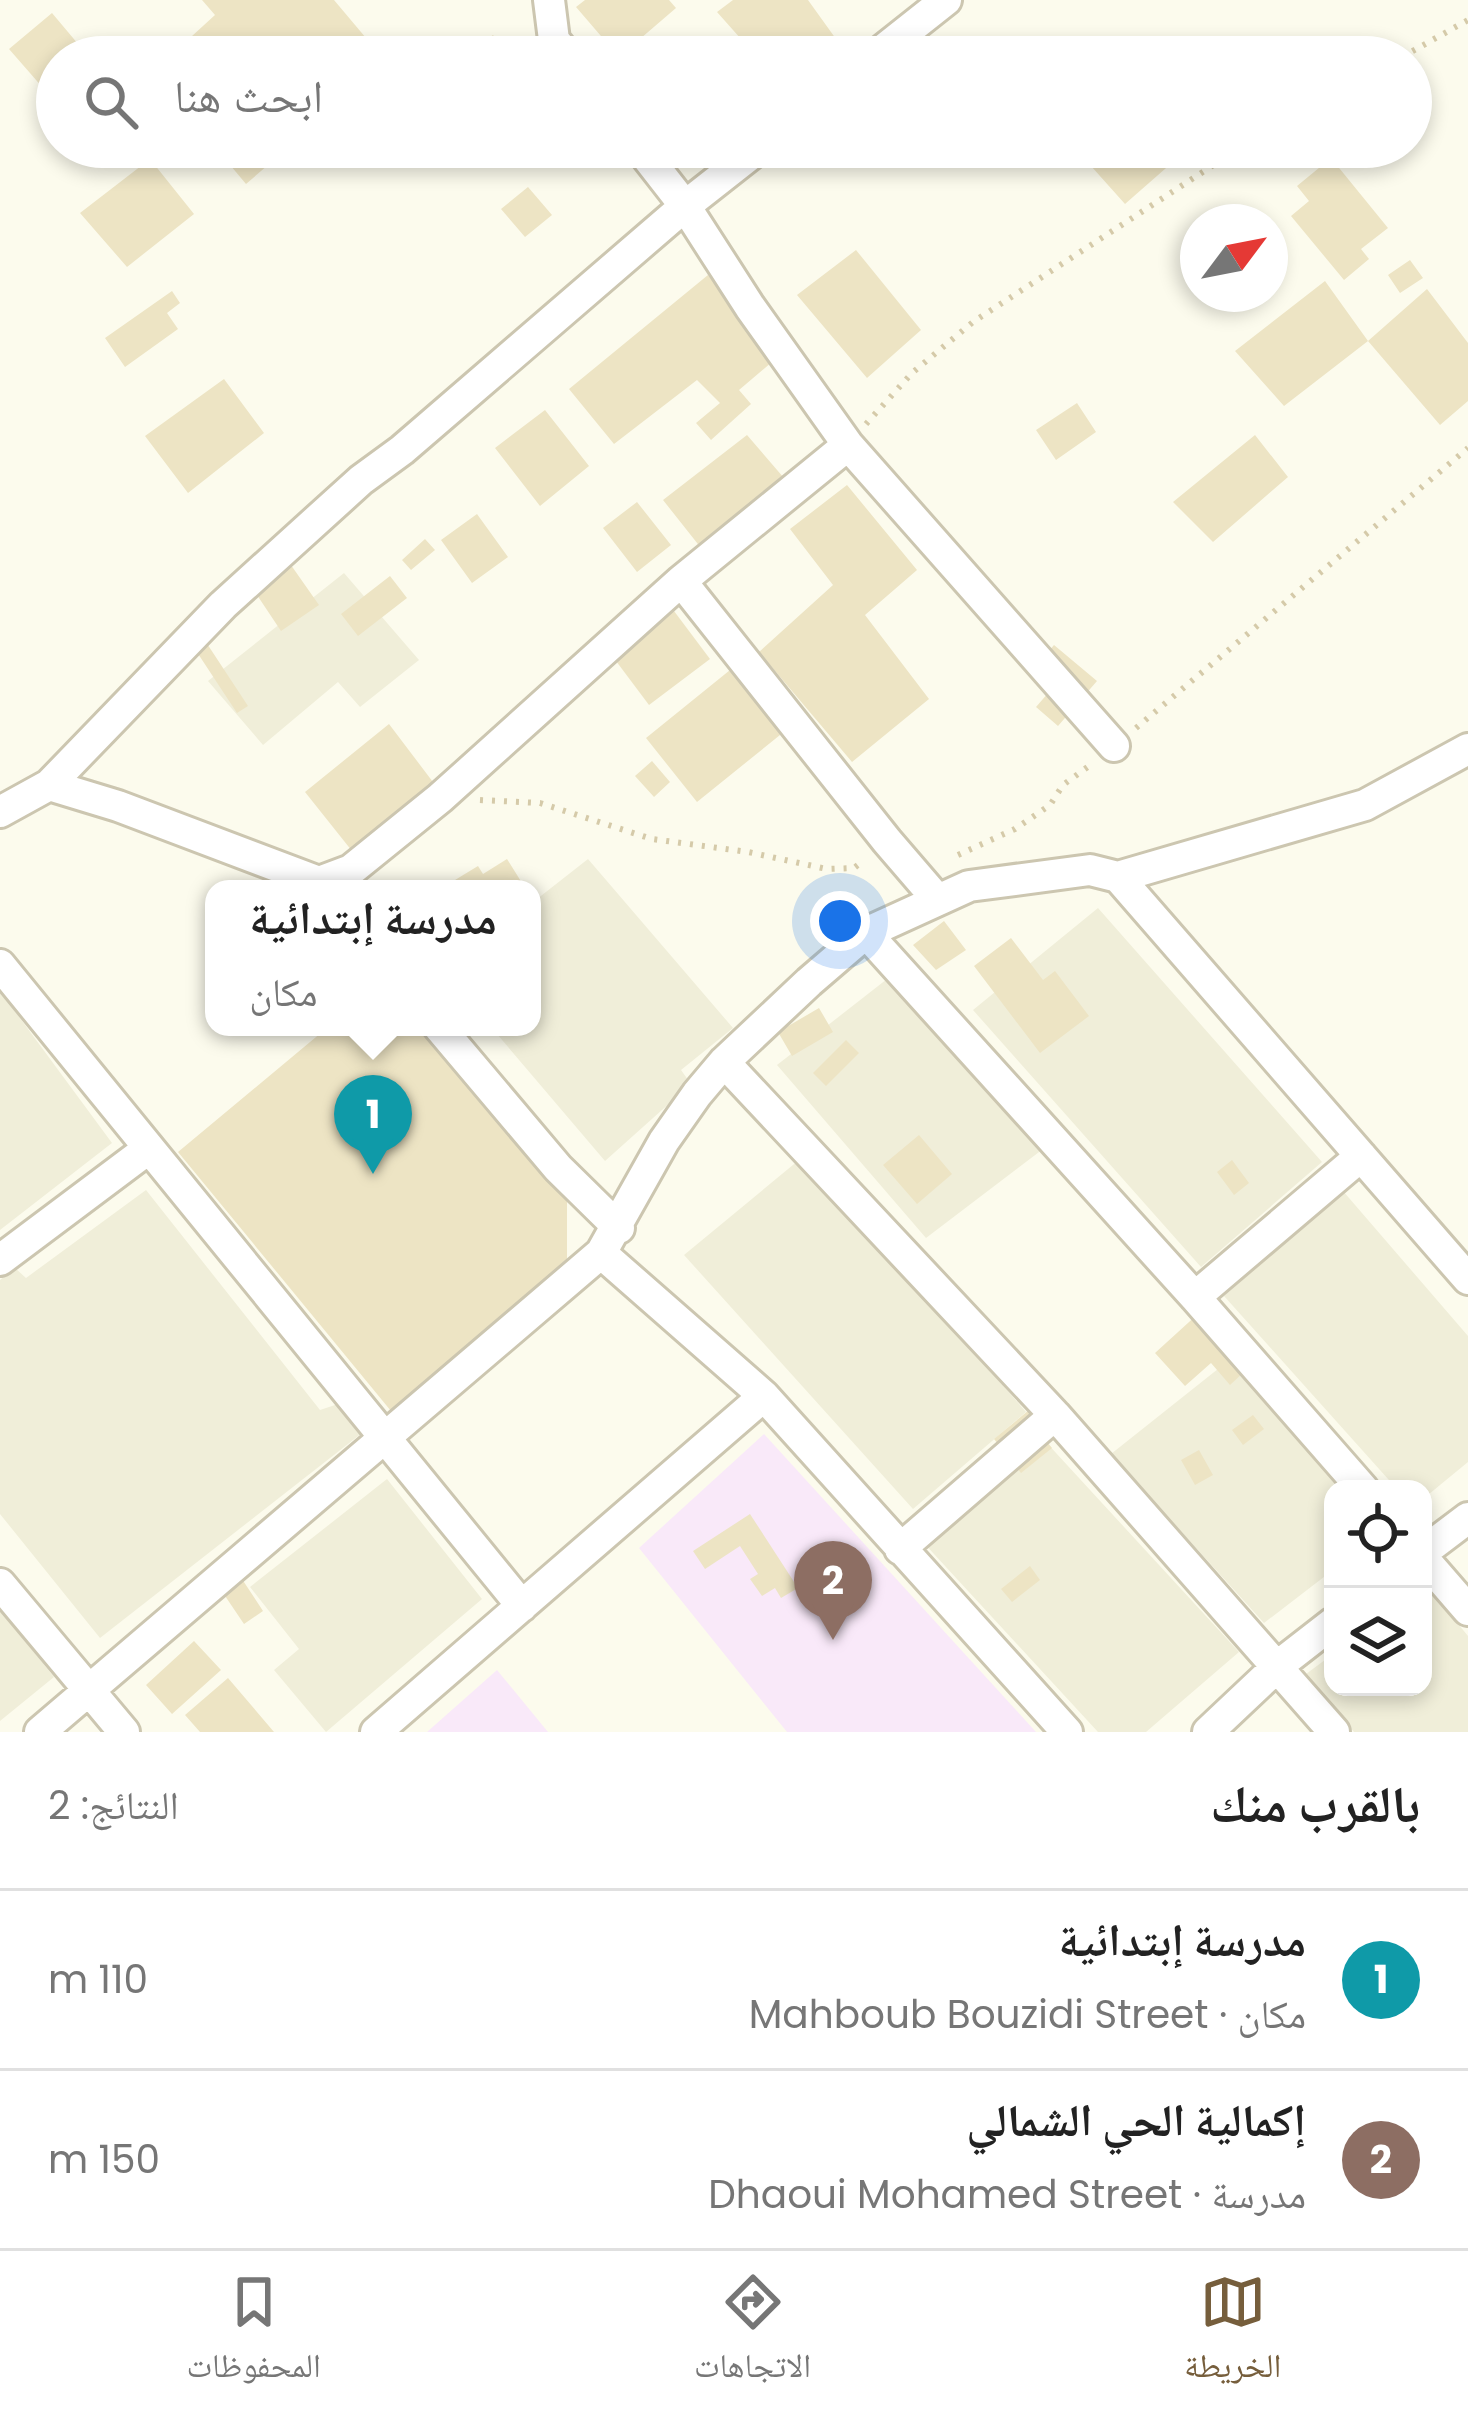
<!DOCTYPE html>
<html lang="ar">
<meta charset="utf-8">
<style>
:root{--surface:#fff;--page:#f2f2f2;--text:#222;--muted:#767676;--line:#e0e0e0;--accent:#765e3c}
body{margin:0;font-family:Poppins,"Noto Naskh Arabic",sans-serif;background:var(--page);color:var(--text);direction:rtl}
.controls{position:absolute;right:36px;bottom:36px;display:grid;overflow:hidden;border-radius:24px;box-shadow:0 6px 18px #0003}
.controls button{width:108px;height:108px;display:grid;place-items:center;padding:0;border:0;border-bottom:3px solid var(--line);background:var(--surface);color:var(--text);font:60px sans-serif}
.compass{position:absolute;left:1180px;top:204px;width:108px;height:108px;border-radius:50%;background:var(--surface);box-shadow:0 6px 18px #0003;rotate:58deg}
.you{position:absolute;left:840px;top:921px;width:42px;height:42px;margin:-30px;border:9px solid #fff;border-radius:50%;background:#1a73e8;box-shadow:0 0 0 18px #1a73e833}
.badge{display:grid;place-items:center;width:78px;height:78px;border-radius:50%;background:var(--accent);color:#fff;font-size:39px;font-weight:700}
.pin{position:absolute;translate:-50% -99px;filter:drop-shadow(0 3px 6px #0008)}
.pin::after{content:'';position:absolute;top:63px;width:42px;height:36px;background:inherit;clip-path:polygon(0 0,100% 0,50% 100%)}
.popup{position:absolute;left:205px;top:880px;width:336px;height:156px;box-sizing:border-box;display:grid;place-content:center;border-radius:24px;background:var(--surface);filter:drop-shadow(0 3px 9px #0005);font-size:39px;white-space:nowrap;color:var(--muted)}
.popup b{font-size:45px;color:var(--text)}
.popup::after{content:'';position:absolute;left:50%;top:100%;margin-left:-24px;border:24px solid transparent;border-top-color:var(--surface)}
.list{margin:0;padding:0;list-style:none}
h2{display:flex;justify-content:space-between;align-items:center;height:156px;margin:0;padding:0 48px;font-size:51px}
h2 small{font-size:39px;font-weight:400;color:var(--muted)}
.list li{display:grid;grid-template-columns:78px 1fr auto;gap:36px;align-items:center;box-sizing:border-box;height:180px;padding:0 48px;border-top:3px solid var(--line)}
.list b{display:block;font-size:45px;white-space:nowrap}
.list p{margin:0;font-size:39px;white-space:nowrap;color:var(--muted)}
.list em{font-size:39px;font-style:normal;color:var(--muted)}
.icon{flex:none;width:66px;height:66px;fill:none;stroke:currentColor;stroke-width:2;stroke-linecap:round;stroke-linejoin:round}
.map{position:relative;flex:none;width:1468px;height:1732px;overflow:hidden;direction:ltr}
.search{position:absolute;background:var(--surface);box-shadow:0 6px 18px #0003;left:36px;right:36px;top:36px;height:132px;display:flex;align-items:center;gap:30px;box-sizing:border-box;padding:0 42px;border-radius:66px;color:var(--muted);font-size:45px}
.sheet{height:516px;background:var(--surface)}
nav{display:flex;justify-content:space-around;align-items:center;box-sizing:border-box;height:168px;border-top:3px solid var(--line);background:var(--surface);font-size:33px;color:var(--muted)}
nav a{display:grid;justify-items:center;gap:6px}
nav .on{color:var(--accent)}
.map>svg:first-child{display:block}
</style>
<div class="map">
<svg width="1468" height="1732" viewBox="0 0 1468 1732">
<rect width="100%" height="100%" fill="#fcfbed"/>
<path fill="#f0eed9" d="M344,573L419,660L360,707L338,682L263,745L208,681Z
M588,859L733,1028L681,1070L691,1084L605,1161L491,1027H532V894L537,899Z
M1098,908L1322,1162L1201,1267L973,1010Z
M896,972L1047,1146L926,1238L777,1065Z
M0,991L112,1143L0,1230Z
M805,1155L1026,1412L913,1509L684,1255Z
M146,1190L320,1410L338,1404L362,1433L100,1638L0,1514V1280L15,1268L26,1278Z
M1343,1191L1468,1336V1462L1423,1499V1489H1397L1224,1296Z
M1228,1361L1341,1489H1333V1570L1264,1623L1111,1454Z
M1045,1441L1239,1652L1146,1732H1098L922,1541Z
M387,1479L482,1599L326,1732L274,1670L299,1649L250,1587Z
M1427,1586L1468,1636V1732H1354L1306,1674L1333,1654V1687H1423V1589Z
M0,1610L54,1677L0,1721Z"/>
<path fill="#f9e9f9" d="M764,1434L1036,1732H787L639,1548Z
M497,1670L548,1732H427Z"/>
<path fill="#ede4c4" d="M202,0H334L382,57H169L215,15Z
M585,0H669L676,8L619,57L576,7Z
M733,0H808L836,39L812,57H757L717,12Z
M52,13L89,57H57V104L9,49Z
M493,35L507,55L471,57L469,53Z
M1055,38L1064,52L1057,57H1027Z
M215,147H289L246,184Z
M1074,147H1190L1125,204Z
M1331,158L1388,228L1361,249L1369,259L1344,280L1291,216L1309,201L1297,186Z
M150,159L194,214L127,267L80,213Z
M528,187L552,215L525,237L501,209Z
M856,250L921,330L867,378L797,295Z
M1410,260L1423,278L1400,293L1388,275Z
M708,275L778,357L739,390L751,404L711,440L696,423L720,403L697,380L614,444L569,389Z
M1325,281L1368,341L1427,289L1468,343V401L1440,425L1368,341L1284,406L1235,351Z
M172,291L180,303L167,313L178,329L125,367L105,338Z
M224,379L264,433L188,493L145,436Z
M1077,403L1096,432L1056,460L1036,430Z
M545,410L589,466L540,506L495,448Z
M747,435L790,485L705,553L663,500Z
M1255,435L1288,477L1213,542L1173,502Z
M847,485L917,570L865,615L929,699L852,762L759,652L833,585L790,529Z
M637,502L671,545L637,572L603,528Z
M477,514L508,557L472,583L441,540Z
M425,539L435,550L411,570L402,560Z
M286,558L319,605L281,631L249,583Z
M390,576L407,598L358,636L341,614Z
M665,599L710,659L649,705L604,645Z
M198,630L248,706L237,713L187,637Z
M1054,645L1097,681L1058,726L1036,707L1062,677L1041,660Z
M735,666L785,731L697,802L646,738Z
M389,724L439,790L356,856L305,792Z
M652,761L670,782L654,797L635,776Z
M507,859L522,883L511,889H460L455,880L478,866L483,874Z
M944,921L966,950L936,970L913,945Z
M1011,938L1043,980L1055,971L1089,1016L1040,1053L974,966Z
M819,1008L833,1032L792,1056L778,1032Z
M328,1027H428L567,1196V1266L391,1411L178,1152Z
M846,1040L859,1053L826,1086L813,1073Z
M919,1135L952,1174L917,1204L883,1165Z
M1232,1160L1249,1183L1234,1195L1217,1172Z
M1211,1302L1259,1358L1230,1385L1211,1363L1185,1386L1155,1353Z
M1040,1401L1038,1431L1052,1448L1021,1473L994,1439Z
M1253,1415L1264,1429L1243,1445L1232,1430Z
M1199,1450L1213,1475L1195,1485L1181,1460Z
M750,1514L798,1588L781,1598L775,1588L762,1596L750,1579L758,1574L740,1546L705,1569L693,1551Z
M1030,1566L1040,1580L1012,1602L1001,1589Z
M238,1573L263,1611L244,1624L219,1587Z
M194,1641L221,1670L172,1714L146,1685Z
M228,1678L274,1732H200L185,1715Z"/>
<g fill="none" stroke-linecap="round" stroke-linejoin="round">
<g stroke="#ccc6b0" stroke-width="36">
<path id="street" d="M549,0L554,40L568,57
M874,57L946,0
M639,147L685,206L750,307L848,445L1114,746
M681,581L887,841L936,898
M49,785L118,806L319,882L324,889
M0,812L49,785L223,605L361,480L402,450L685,206L760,147
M1118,877L1468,1279
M319,882L351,870L440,798L681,581L848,445
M866,933L1195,1297L1363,1489
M0,965L522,1606
M439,1027L558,1168L619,1228
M724,1062L1055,1415L1334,1732
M601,1253L764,1396L1067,1732
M0,1260L148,1149
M1195,1297L1361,1156
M900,1549L1055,1415
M1423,1552L1468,1518
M1423,1558L1468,1610
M0,1584L124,1732
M40,1732L601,1253L664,1141L697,1094L724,1062L809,982L866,933L969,886L1090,870L1118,877L1365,805L1468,749
M376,1732L764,1396
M1208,1732L1279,1665L1333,1623"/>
</g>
<path stroke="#d5caa9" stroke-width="6" stroke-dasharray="3 9" stroke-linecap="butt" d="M1402,57L1468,20
M866,424L912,373L973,322L1241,147
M1136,728L1468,448
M480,800L540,803L652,839L748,852L827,869L854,868L863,861
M958,855L1015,829L1050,805L1063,785L1093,763"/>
<use href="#street" stroke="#fff" stroke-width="30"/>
</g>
</svg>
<div class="controls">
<button><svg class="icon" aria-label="locate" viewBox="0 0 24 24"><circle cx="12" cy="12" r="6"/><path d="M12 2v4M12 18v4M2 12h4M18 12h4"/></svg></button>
<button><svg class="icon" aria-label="layers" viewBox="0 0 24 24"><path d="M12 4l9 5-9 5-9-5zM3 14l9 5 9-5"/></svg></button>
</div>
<svg class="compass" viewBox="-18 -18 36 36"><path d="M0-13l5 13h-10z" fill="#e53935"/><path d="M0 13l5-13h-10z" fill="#767676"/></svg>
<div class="you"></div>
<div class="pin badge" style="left:373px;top:1174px;background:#0f9aa8">1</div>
<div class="popup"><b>مدرسة إبتدائية</b>مكان</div>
<div class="pin badge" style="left:833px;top:1640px;background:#8d6e63">2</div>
<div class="search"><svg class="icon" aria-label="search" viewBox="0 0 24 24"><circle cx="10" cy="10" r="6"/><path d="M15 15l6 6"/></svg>ابحث هنا</div>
</div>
<section class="sheet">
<h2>بالقرب منك<small>النتائج: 2</small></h2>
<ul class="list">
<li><span class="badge" style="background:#0f9aa8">1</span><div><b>مدرسة إبتدائية</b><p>مكان · Mahboub Bouzidi Street</p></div><em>110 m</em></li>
<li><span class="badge" style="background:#8d6e63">2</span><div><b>إكمالية الحي الشمالي</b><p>مدرسة · Dhaoui Mohamed Street</p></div><em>150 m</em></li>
</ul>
</section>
<nav>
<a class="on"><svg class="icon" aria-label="map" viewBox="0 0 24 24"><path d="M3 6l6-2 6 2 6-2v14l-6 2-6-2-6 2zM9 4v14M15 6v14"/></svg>الخريطة</a>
<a><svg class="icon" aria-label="directions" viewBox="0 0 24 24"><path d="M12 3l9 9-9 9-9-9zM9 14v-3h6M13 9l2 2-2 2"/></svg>الاتجاهات</a>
<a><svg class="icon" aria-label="saved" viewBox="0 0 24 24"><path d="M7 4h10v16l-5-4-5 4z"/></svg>المحفوظات</a>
</nav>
